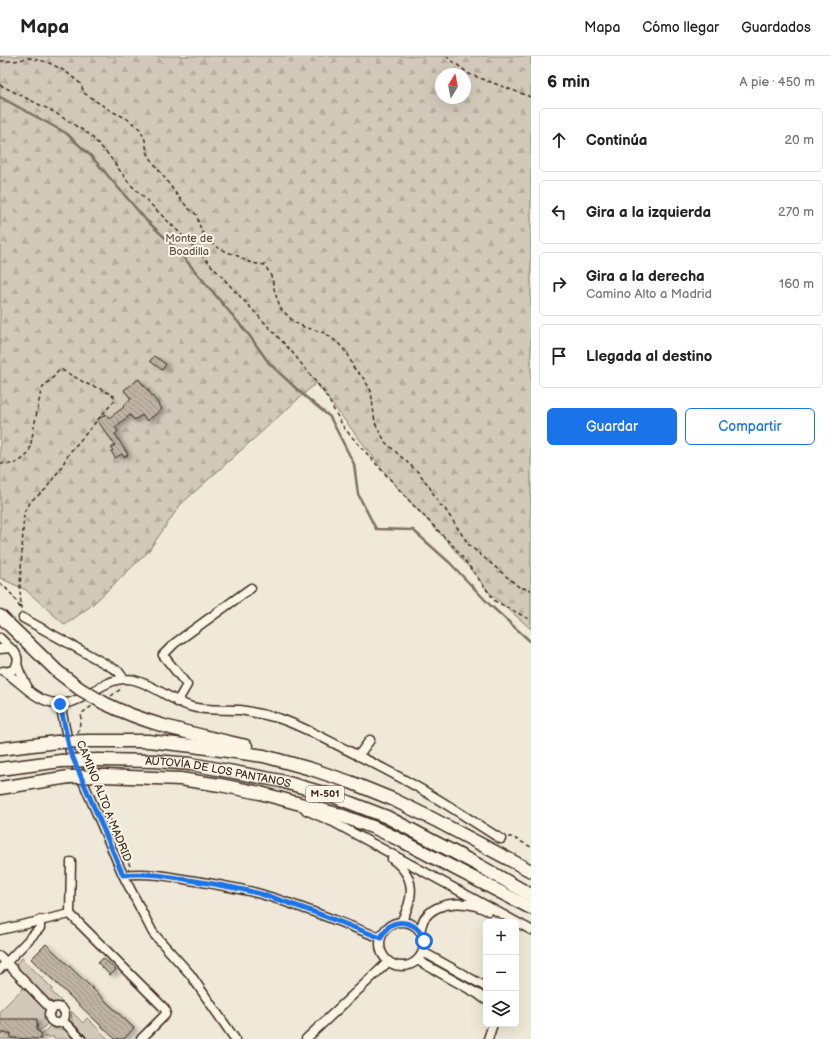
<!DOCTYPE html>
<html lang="es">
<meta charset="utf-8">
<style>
:root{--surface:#fff;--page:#f2f2f2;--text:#222;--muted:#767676;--line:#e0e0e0;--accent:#1a73e8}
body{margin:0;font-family:"Balsamiq Sans",sans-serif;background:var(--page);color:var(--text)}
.controls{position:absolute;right:12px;bottom:12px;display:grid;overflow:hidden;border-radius:6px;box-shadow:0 4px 16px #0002}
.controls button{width:36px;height:36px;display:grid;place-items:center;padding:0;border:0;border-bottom:1px solid var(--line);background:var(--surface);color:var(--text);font:20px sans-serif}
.compass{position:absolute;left:435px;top:12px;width:36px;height:36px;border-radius:50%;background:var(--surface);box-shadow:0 4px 16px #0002;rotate:10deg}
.stop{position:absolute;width:12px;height:12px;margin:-9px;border:3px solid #1a73e8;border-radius:50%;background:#fff}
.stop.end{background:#1a73e8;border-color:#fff;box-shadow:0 1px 4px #0008}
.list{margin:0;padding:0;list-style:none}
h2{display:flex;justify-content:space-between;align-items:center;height:52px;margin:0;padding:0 16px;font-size:17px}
h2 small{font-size:13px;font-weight:400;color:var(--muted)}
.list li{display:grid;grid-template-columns:26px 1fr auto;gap:12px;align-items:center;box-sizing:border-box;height:64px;margin:0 8px 8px;padding:0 8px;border:1px solid var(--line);border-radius:6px}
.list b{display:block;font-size:15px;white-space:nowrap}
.list p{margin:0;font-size:13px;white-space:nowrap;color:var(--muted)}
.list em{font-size:13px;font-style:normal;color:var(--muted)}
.actions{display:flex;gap:8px;padding:12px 16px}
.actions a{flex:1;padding:9px 0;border:1px solid var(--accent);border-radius:6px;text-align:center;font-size:14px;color:var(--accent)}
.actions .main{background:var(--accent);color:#fff}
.icon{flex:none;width:22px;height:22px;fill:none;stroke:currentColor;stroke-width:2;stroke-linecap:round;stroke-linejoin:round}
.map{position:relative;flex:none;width:531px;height:983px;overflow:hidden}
header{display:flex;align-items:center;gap:24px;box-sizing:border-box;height:56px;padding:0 20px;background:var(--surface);border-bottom:1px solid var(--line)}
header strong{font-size:19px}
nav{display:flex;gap:22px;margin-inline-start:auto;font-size:14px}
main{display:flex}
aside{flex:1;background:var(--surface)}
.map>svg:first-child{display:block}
</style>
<header>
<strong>Mapa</strong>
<nav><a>Mapa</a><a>Cómo llegar</a><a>Guardados</a></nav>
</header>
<main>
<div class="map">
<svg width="531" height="983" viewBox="0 0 531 983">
<defs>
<pattern id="forest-firs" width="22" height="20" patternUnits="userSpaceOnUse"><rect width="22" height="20" fill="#d2c9ba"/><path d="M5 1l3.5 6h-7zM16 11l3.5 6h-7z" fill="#b5ad9f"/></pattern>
<pattern id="building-back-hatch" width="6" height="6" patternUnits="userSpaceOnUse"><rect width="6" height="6" fill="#beb3a4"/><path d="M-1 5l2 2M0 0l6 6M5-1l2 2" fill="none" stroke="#9c9285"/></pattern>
<filter id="shadow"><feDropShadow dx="4.5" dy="2.5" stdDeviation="2" flood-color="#0004"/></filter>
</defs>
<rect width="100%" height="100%" fill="#f0e9d9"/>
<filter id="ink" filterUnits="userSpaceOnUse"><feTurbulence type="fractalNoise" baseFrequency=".025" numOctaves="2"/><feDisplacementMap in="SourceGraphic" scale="8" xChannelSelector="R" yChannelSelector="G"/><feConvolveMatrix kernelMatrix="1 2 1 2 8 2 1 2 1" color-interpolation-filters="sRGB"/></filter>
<g filter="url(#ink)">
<path fill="#d2c9ba" stroke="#867a6c" d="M22,902L53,933L51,935L63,947L52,946L18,912L16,908Z
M23,932L45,954V961L47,968L39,976L37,975V963L0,977H11V982L17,983H0V955Z
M71,955L83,967L87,962L108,983H89L72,966Z
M50,970L55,973H64L74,983H54V981H44L42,978Z"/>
<path fill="url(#forest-firs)" stroke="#867a6c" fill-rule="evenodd" d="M0,0H531V573L491,538L447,485L394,428L316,327L181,448L147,497L92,549L65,569L26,534L0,522ZM441,18H465V42H441Z"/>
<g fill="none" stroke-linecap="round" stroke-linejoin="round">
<path stroke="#7e7163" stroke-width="2.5" d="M0,41L66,77L91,100L146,164L174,190L249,279L269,307L301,337L330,361L354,408L358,438L376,473L413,474L450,507L490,549L531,586"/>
</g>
<path fill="url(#building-back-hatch)" stroke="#3b2a1e" filter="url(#shadow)" d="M154,300L166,308L162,314L150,305Z
M139,323L162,353L147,365L142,359L134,364L130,359L115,371L118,375L115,378L128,399L124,401L122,398L115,402L111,395L113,394L111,392L115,389L97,364L106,358L109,362L124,351L123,350L131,343L124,334Z
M46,888L134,972L124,983H115L31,903Z
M103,902L116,914L110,919L98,907Z
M0,963H37V975L41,977V983L11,982V977H0Z"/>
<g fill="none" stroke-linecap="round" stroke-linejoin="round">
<g stroke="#3b2a1e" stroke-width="11">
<path id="minor" d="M23,562L118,615L124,623
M0,582L10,592
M0,593L10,592C23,600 18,618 3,615
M17,608L20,617L27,630
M5,616C18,624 29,638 44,644C82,660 99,616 134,624C155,629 171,645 192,651C207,655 224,653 240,654C253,656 265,659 278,662C302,670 325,683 347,694C373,707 399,720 424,735C450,750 475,767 501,783
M177,646L187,629L163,599L175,587L251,532
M60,648L70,695L123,819L153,877L190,918L235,983
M358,700L370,684
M306,754L333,766L531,874
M392,803C417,821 414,842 401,866
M123,819C145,816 168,820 189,824C214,828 240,832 264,839C304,851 342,867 381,882
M70,858L164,952L166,955L165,959L141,983
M380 888a22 22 0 1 1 44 0a22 22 0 1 1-44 0Z
M0,874L70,858L71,806
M420,875C421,872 422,867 424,863C438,843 469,845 488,855
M423,896L486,931
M0,900L52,954
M417,904L478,938L486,944
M0,913L40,872V864
M49 959a8 8 0 1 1 16 0a8 8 0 1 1-16 0Z
M63,965L81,983
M306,983L388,906
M488,983L493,968"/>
</g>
<g stroke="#3b2a1e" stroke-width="15">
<g id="highway">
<path d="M0,560L58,616L80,633"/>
<path d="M104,647C148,669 198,679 246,690"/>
<path d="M89,685H148L193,690L264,700L311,713L350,726L392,743L435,764L531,815"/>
<path d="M0,693L57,686"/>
<path id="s1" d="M99,704L155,705L191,708L281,725L330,739L387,761L480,810L531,839"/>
<path d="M0,713L61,705"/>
<path d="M104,720L180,723L220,729L260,737L337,758L375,772L402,785L531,852"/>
<path d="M0,732L69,721"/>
</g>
</g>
<path stroke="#3b2a1e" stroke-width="1.5" stroke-dasharray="4 3" stroke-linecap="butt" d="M446,0L469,18L531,41
M0,5H14L29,2L47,6L65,15L81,28L84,37L111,55L126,62L140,73L145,84L147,96L153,106L177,139L188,152L197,159C202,186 214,191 238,200C242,202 245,205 249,206C254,208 260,208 265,209L272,222L275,237L281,253L294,266L304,271L325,277L339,288L348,298L353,311L364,323L371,335L375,367L386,387L419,417L429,430L439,448L445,453L469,489L519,531L531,534
M0,29L54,56L90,79L107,97L129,127L195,192L292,296L324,336L344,372L414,450L457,494L495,545L531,564
M0,407C14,410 19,407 29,397L41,335C45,326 53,324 58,315L62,314L87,328L101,333L114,340V345L70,396L60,413L45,434L32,444L24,456L20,532L21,554
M0,527C9,534 16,543 21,554
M111,640L121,633V631
M78,677L82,657L92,650
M96,729L130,810
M508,781H512L531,791"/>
<use href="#minor" stroke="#fcf5e5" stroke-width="8"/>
<use href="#highway" stroke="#fcf5e5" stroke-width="12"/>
<g stroke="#3b2a1e" stroke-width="15" stroke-linecap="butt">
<path id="highway-bridge" d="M80,633L104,647
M57,686L89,685
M61,705L99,704
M69,721L104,720"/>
</g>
<use href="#highway-bridge" stroke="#fcf5e5" stroke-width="12"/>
</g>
</g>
<g fill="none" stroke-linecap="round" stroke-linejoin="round" filter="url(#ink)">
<path stroke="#1a73e8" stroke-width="5" d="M60,648L70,695L123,819C145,816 168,820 189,824C214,828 240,832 264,839C304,851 342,867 381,882C383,877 386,872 391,869C400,864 414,867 420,876C422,878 423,882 424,885"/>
</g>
<g text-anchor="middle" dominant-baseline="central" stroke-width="4" stroke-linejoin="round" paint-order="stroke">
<rect fill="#fcf5e5" stroke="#75675a" stroke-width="1" x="306" y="730" width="38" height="16" rx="3"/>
<g font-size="10" font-weight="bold" fill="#3b2a1e">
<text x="325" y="738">M-501</text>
</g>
<g font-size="11" fill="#615245" stroke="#fcf5e5">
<text x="189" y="182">Monte de<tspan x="189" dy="13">Boadilla</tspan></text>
</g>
<g font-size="11" fill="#3b2a1e" stroke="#fcf5e5">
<text stroke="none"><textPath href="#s1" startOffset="120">AUTOVÍA DE LOS PANTANOS</textPath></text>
<text transform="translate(104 745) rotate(68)">CAMINO ALTO A MADRID</text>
</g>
</g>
</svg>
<div class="controls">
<button>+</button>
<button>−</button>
<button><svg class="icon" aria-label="layers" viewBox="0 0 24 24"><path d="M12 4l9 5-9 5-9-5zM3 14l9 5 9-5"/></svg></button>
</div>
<svg class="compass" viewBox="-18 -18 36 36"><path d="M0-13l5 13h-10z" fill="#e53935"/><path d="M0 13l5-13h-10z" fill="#767676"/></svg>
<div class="stop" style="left:424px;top:885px"></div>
<div class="stop end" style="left:60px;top:648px"></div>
</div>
<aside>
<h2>6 min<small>A pie · 450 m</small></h2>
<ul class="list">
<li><svg class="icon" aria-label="ahead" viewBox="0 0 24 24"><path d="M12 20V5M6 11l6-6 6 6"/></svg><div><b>Continúa</b></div><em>20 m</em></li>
<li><svg class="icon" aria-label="left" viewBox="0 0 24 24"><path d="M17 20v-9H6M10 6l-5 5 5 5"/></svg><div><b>Gira a la izquierda</b></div><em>270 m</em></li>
<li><svg class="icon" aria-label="right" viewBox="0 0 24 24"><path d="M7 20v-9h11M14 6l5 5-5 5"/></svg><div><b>Gira a la derecha</b><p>Camino Alto a Madrid</p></div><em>160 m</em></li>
<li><svg class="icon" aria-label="arrive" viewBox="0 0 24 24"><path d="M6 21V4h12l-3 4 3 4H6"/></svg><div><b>Llegada al destino</b></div></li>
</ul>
<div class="actions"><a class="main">Guardar</a><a>Compartir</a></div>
</aside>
</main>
